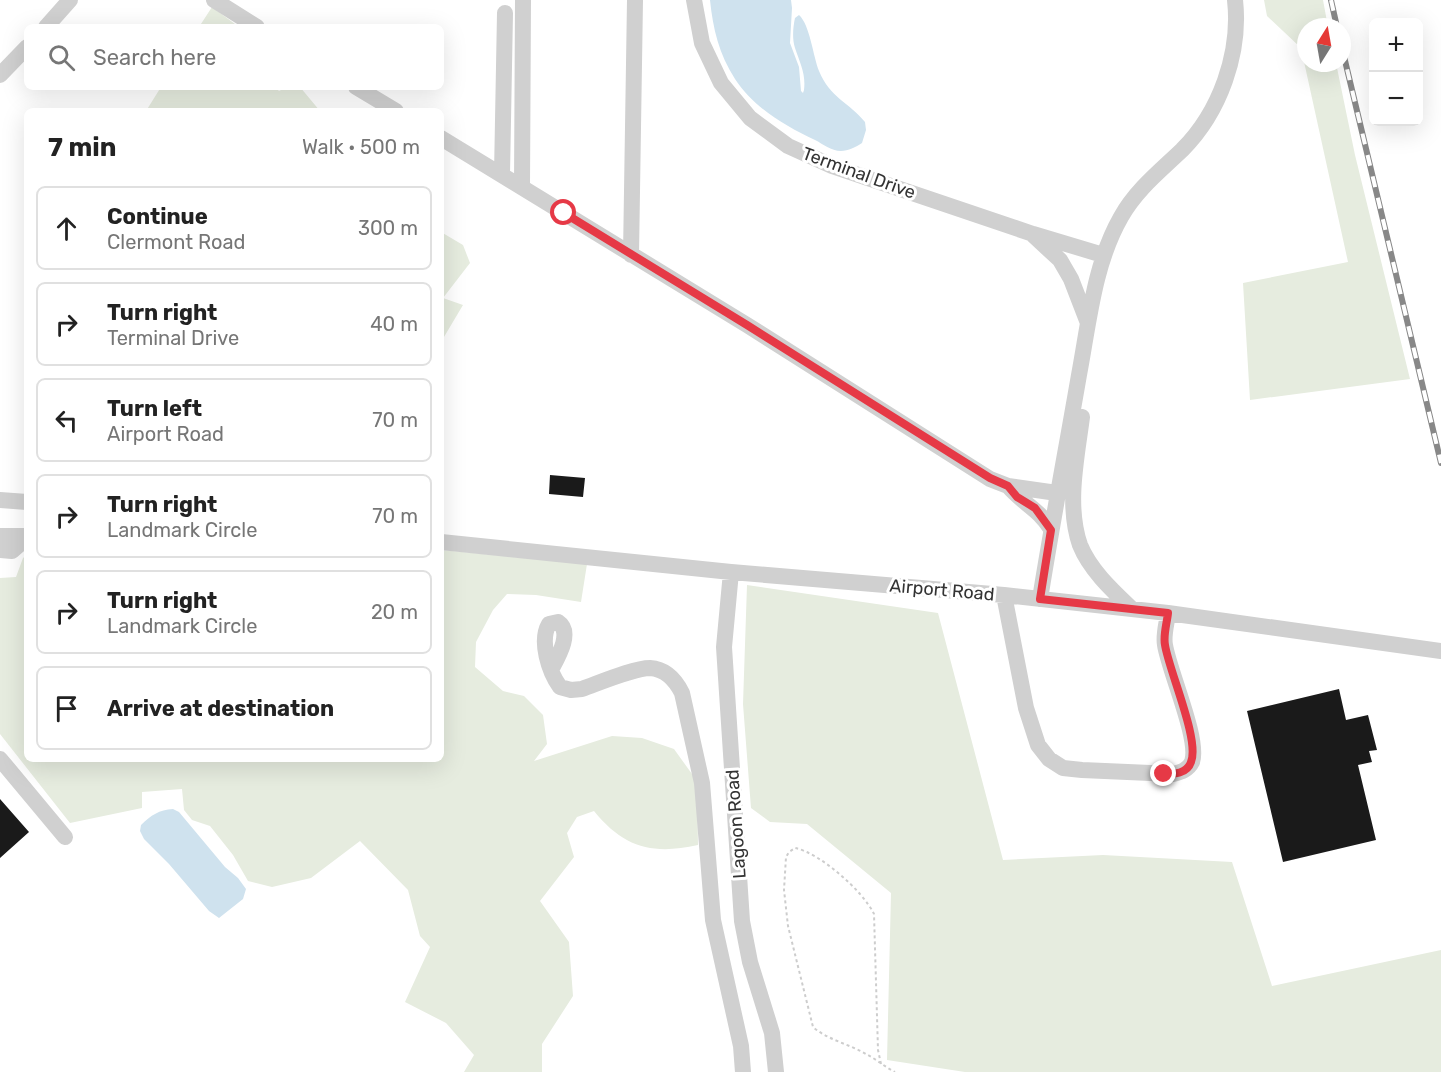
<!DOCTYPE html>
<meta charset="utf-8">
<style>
:root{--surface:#fff;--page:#f6f6f6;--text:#222;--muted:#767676;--line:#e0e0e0}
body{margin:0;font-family:Rubik,sans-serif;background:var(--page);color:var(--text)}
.controls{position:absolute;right:18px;top:18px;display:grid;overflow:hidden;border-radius:9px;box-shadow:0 6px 24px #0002}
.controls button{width:54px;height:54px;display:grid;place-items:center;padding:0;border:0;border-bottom:2px solid var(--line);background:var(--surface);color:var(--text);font:30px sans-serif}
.compass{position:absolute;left:1297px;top:18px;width:54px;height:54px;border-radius:50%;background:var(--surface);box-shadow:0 6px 24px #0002;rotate:11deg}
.stop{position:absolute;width:18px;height:18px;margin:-14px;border:4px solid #e63946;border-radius:50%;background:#fff}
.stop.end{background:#e63946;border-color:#fff;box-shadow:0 2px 6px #0008}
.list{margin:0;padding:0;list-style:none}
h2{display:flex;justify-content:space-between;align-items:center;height:78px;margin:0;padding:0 24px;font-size:26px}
h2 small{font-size:20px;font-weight:400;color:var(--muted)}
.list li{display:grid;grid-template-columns:39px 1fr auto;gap:18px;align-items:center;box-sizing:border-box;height:84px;margin:0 12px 12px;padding:0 12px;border:2px solid var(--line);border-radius:9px}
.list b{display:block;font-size:22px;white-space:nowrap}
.list p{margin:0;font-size:20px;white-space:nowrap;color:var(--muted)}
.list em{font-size:20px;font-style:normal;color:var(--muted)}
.icon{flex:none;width:33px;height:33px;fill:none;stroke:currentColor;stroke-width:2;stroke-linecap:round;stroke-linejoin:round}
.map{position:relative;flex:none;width:1441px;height:1072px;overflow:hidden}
.search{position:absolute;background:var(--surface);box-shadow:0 6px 24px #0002;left:24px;top:24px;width:420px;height:66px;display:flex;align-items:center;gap:15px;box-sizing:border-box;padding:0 21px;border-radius:9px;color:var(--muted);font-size:22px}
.panel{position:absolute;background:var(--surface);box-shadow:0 6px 24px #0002;left:24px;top:108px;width:420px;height:654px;border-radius:9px}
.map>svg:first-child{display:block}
</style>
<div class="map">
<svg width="1441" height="1072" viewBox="0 0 1441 1072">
<rect width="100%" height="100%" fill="#fff"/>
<path fill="#e6ecdf" d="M1264,0H1323L1328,27H1306V63H1336L1355,155L1410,379L1250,400L1243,283L1348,262L1301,48L1267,16Z
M212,7L239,27H199Z
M161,87H275L279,91L287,87H300L320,111H146Z
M441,232L463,245L470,263L443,298L463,305L441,342Z
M441,550L587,564L581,602L536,595L507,594L493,610L476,642L475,667L503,691L524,696L543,715L547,744L534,761L612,736L642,738L674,749L697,781L698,845C653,855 624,848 594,811L577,817L567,833L574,857L540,901L569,942L573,996L542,1044V1072H464L474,1055L446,1023L405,1002L430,947L420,936L408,890L360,841L311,878L272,887L248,881L233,855L210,826L192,820L184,810L182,789L142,792V808L70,823L0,734V578L16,577L23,558L27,555V759H441Z
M747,585L938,613L1003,860L1103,855L1232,862L1272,986L1441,950V1072H965L887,1060L891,893L807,824L770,822L751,808L743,704Z"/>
<path fill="#cfe2ee" d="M710,0H791L792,8L790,43L799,67L801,91L803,93L804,90C806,74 800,63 795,48C792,39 793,27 795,18L799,15C810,25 813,56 819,71C830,98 849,102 865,122L866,130L862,143C856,147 848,151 841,151C831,151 823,144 815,140C785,126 753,107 735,79C719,54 713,29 710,0Z
M173,809L179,812L225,867L238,878L246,889L243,899L219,918L209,911L169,864L144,839L140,831L141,825C151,815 159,810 173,809Z"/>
<path fill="#1a1a1a" d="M550,475L585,478L583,497L549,494Z
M1339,689L1346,720L1368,715L1377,750L1369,751L1372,762L1358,765L1376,840L1283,862L1247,711Z
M0,799L29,832L0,858Z"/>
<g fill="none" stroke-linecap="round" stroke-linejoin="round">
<path stroke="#cdcdcd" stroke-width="2" stroke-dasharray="3 3" stroke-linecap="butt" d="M881,1064L878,1050L874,914C863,891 820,853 795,848L789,852L786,857L784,890L788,926L813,1027C828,1040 849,1044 866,1054C876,1059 885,1067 895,1072"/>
<path stroke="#d0d0d0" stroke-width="16" d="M214,0L257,27
M694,0L702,43L721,83L750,118L788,146L832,166L1033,234L1103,255
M46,27L70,0
M0,75L27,47
M356,87L396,111
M441,138L747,325L990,479L1008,486L1057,493
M502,174L505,13
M522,186L523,0
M1033,235L1060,260L1071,279L1088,323
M631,255L635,0
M1082,417C1077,457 1066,505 1080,545C1090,570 1113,591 1132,609
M1008,486C1023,504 1038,508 1051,529
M0,500L27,502
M0,536H27
M441,542L731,572L1004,595L1168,613L1441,651
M0,550L12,551L20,544L21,537
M731,572L724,647L742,921L750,962L772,1033L776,1072
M1004,595L1026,708L1038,745L1049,759L1063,768L1082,770L1173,774C1181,772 1188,770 1192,762C1200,740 1169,671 1165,645C1163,635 1167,623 1168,613
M1040,599C1052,524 1066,450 1079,375C1089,322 1094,264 1121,217C1136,190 1160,171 1182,150C1220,112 1241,53 1235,0
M551,670C558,657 573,632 558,622L549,624C539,641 549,672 560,687L571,690L582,689C599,683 634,668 650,668C666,669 676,681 682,693L702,783L713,920L741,1046L743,1072
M0,759L65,837"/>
<g stroke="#888" stroke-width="6">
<path id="rail" d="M1331,0L1337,27
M1342,48L1441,463"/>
</g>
<use href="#rail" stroke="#fff" stroke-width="4" stroke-dasharray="11" stroke-linecap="butt"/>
</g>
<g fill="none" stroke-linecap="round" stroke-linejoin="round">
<path stroke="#e63946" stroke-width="8" d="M564,213L747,325L990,478L1008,486L1017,497L1035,508L1051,530L1040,599L1168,613C1167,623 1163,635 1165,645C1169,671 1200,740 1191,762C1187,774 1174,774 1164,774"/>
</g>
<g text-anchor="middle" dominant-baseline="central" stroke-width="6" stroke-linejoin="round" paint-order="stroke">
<g font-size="18" fill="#333" stroke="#fff">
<text transform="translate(859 173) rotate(20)">Terminal Drive</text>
<text transform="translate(942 590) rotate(5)">Airport Road</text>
<text transform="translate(736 824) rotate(-94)">Lagoon Road</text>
</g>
</g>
</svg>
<div class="controls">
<button>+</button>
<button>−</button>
</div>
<svg class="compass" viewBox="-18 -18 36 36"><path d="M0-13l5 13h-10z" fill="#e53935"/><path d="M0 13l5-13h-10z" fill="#767676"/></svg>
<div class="stop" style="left:564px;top:213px"></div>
<div class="stop end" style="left:1164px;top:774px"></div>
<div class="search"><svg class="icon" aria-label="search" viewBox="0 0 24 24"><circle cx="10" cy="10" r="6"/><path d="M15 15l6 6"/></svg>Search here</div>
<section class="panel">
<h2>7 min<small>Walk · 500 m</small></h2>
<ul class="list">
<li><svg class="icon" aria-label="ahead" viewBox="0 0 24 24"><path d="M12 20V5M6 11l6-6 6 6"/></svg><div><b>Continue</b><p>Clermont Road</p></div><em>300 m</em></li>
<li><svg class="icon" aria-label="right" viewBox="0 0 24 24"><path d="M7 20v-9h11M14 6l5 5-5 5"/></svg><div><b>Turn right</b><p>Terminal Drive</p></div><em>40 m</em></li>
<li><svg class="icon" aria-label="left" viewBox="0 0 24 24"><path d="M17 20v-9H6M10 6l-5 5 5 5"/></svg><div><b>Turn left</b><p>Airport Road</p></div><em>70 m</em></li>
<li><svg class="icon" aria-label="right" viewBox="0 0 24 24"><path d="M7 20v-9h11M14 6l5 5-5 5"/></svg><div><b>Turn right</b><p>Landmark Circle</p></div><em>70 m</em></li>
<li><svg class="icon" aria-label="right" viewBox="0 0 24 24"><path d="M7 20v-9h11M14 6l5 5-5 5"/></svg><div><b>Turn right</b><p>Landmark Circle</p></div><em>20 m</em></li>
<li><svg class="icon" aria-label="arrive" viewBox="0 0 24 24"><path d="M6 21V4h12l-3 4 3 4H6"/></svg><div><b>Arrive at destination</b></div></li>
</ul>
</section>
</div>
